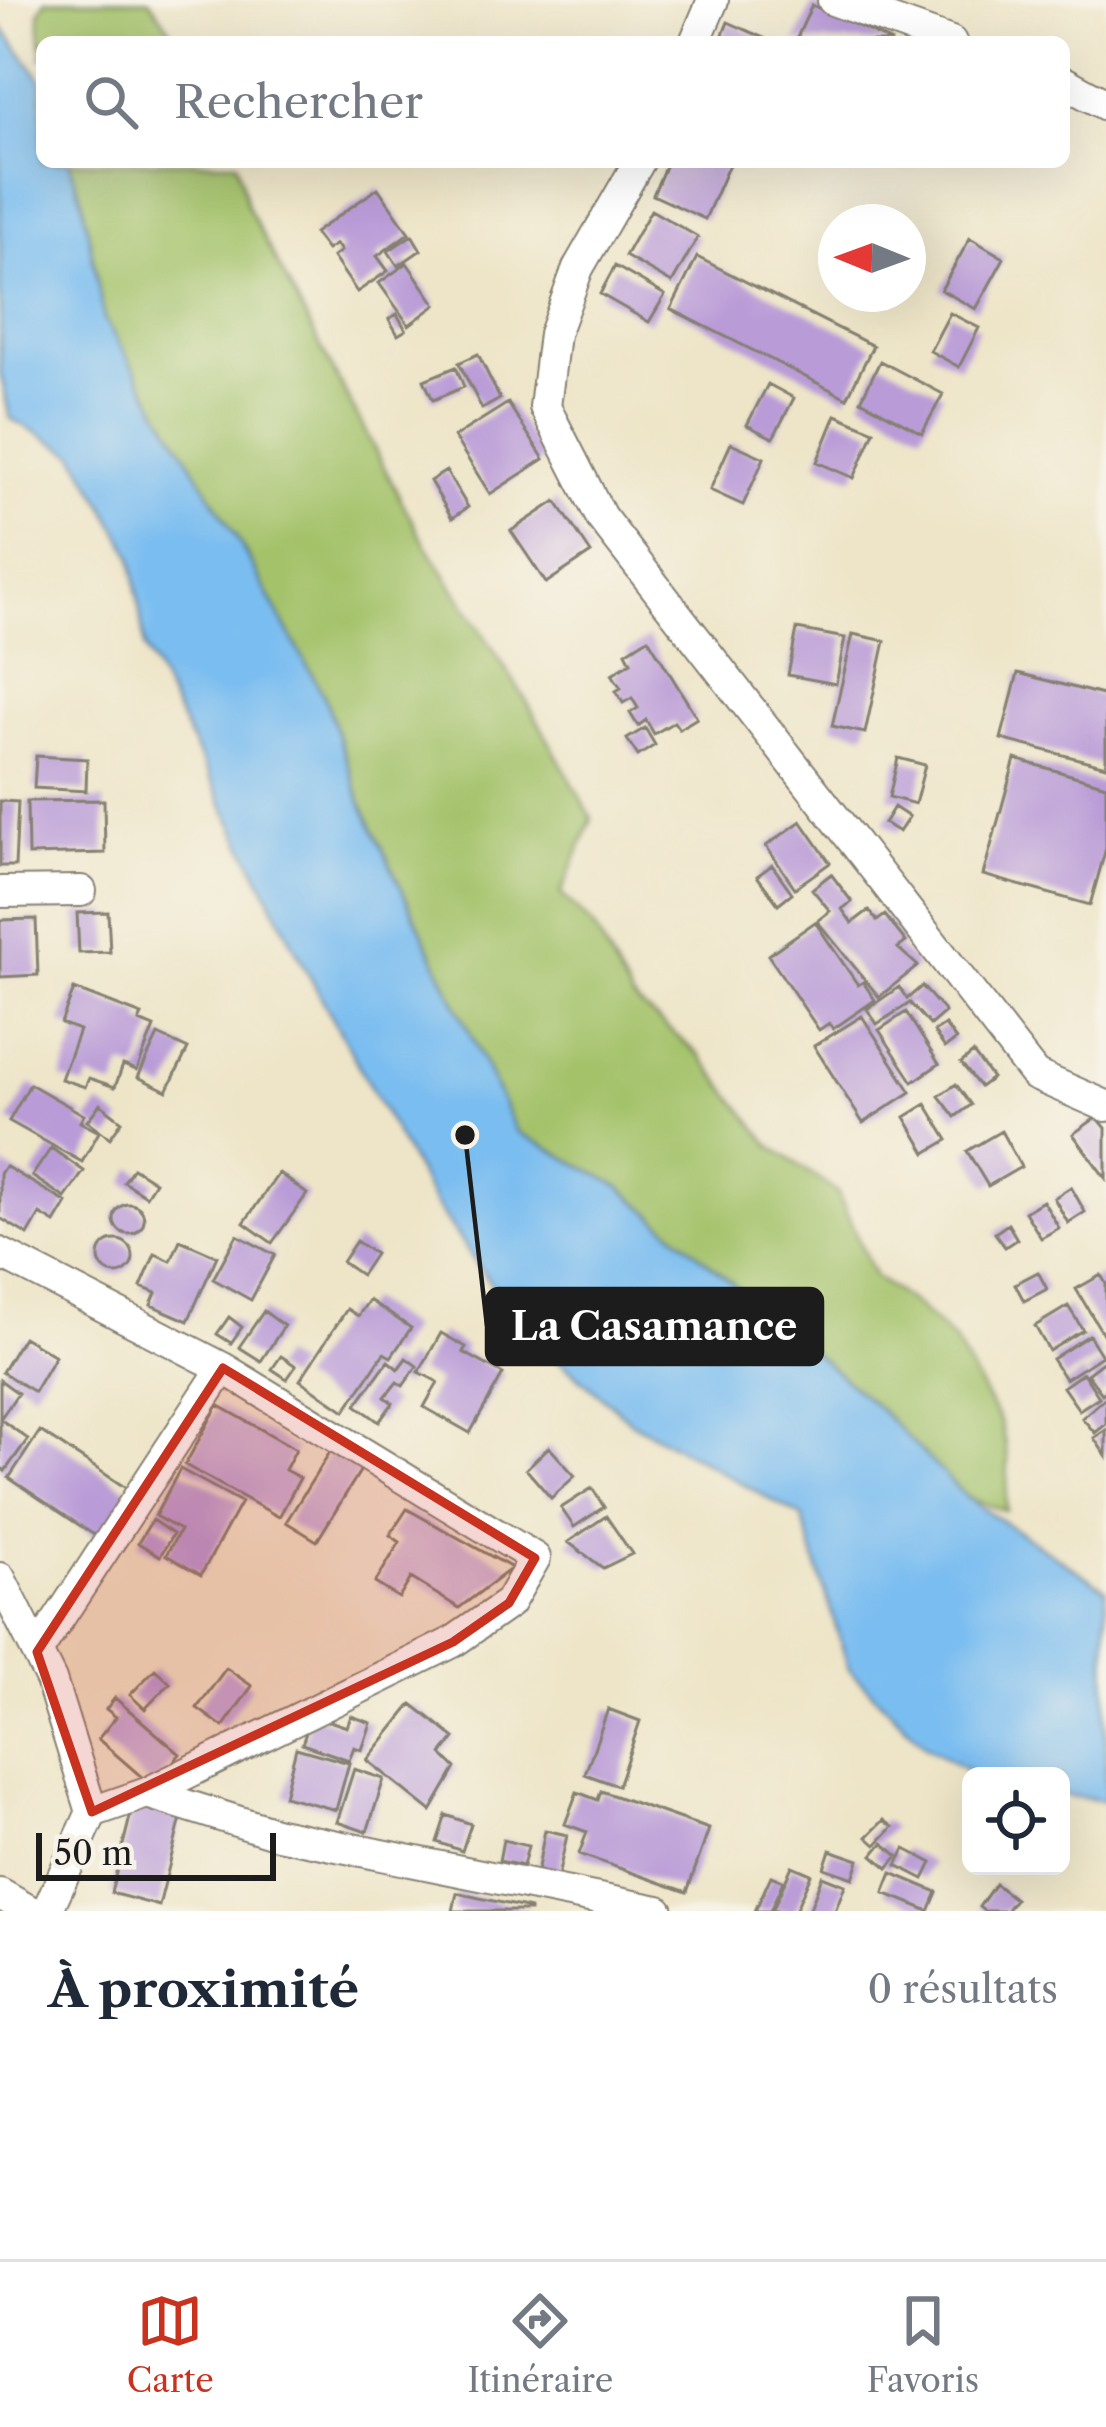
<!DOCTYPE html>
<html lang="fr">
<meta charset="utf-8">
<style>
:root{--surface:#fff;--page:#f2f2f3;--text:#1f2937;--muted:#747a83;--line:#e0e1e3;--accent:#c8321e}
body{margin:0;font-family:"Libre Caslon Text",serif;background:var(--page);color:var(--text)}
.controls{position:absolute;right:36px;bottom:36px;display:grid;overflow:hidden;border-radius:18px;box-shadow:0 12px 48px #0002}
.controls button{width:108px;height:108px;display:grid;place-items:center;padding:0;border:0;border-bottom:3px solid var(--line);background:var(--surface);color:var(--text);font:60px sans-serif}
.compass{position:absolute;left:818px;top:204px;width:108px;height:108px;border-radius:50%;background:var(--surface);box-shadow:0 12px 48px #0002;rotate:271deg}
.scale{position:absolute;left:36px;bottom:30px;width:240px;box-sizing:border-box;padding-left:12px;border:6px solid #1c1c1c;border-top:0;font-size:33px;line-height:42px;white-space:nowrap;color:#1c1c1c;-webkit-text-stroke:9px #f7f3e8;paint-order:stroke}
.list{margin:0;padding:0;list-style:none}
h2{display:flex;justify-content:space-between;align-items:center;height:156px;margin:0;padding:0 48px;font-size:51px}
h2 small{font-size:39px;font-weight:400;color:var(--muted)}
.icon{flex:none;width:66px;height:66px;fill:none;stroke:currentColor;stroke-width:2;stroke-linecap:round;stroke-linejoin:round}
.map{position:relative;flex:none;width:1106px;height:1911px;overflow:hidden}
.search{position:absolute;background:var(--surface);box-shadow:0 12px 48px #0002;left:36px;right:36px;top:36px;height:132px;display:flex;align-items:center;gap:30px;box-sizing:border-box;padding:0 42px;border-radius:18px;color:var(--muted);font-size:45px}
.sheet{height:348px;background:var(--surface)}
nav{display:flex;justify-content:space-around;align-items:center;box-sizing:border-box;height:168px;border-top:3px solid var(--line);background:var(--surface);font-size:33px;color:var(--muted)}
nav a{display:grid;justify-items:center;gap:6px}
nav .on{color:var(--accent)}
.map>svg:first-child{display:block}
</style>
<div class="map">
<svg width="1106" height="1911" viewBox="0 0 1106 1911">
<rect width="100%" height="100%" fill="#f7f3e8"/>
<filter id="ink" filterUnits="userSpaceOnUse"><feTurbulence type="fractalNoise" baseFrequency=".00833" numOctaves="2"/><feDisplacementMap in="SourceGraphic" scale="24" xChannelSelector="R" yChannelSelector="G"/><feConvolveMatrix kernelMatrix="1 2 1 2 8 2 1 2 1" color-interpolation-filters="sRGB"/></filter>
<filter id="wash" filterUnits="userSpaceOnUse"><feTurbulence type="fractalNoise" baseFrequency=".004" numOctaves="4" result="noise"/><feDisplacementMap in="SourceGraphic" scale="48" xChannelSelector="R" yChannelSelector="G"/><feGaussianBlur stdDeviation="2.7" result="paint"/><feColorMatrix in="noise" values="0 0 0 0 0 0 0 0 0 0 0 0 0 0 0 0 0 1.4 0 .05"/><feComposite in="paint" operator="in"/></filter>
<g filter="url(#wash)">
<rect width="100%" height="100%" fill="#eee5c8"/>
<path fill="#a4c26a" stroke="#606f43" stroke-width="3" d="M46,0H149L179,42H42V60L39,13Z
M69,162H237L247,206L419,534L526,700L592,818L561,894L593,926L632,999L700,1055L770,1145L837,1192L875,1277L918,1307L955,1342L1001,1424L1008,1460L1006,1511L967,1498L878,1408L619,1186L516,1131L362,805L325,698L239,542L104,319L82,200Z"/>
<path fill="#7abdf0" stroke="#4b6c86" stroke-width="3" d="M0,25L42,80V162H69L82,200L104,319L239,542L325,698L362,805L516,1131L619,1186L878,1408L967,1498L1106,1589V1801L1061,1795V1776H976L926,1746L849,1669L802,1517L632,1422L521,1328L433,1201L303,964L145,649L132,555L75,454L10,418L0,371Z"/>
<g id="blocks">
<path fill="#b99bd7" d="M812,5L892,42H795Z
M728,22L773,42H720Z
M667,162H730L705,219L653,195Z
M378,188L409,233L377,256L388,271L357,292L333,257L341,251L336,244L327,250L314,233Z
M651,210L698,237L672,283L625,256Z
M412,235L421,250L398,266L388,251Z
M970,238L1004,258L976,309L941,290Z
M697,257L873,346L847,398L671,309Z
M407,263L436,305L409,325L379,283Z
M615,266L665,295L649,322L600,294Z
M950,313L979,328L959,367L930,351Z
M397,314L406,330L398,335L389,319Z
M478,354L500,399L482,409L459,363Z
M880,361L943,394L922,433L861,400Z
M456,367L464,387L433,400L424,380Z
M768,384L794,398L773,438L747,425Z
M508,403L544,459L490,494L454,437Z
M836,415L874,431L854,478L817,462Z
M731,443L764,458L743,505L710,490Z
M446,471L468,507L452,518L430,481Z
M556,501L591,553L546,583L511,531Z
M797,629L845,638L836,684L788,675Z
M853,634L885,641L865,733L832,726Z
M648,638L697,718L679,729L674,722L654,734L646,720L638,726L630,713L638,708L632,698L623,703L616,691L621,688L612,674L631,662L626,652Z
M1018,673L1106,696V766L1001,739Z
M645,728L655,745L638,756L627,739Z
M36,756L87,759L86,791L34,788Z
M898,758L925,765L915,804L889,797Z
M1015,759L1106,785V848L1090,905L983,875Z
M104,800L105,853L28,855L27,801Z
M0,801L18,802L15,866H0Z
M894,807L909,817L899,832L884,823Z
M801,821L830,863L795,888L766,846Z
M772,865L792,893L778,904L757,876Z
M831,874L852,902L842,909L852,923L869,910L877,921L885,915L906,942L898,948L918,966L879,997L817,921L830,911L812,889Z
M108,912L110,952L79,953L77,913Z
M36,919L38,975L0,977V920Z
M815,922L858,985L863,982L875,1000L833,1029L829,1023L819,1030L768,955Z
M922,986L945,1012L930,1025L910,1003L877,1024L867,1009L899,987L907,999Z
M74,989L142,1015L139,1021L154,1027L137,1070L123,1065L115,1087L89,1078L85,1087L61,1079L79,1030L61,1023Z
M906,1012L939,1064L913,1082L879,1030Z
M862,1016L911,1092L863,1123L814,1046Z
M945,1025L956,1040L945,1048L934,1032Z
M158,1035L188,1049L167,1091L138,1077Z
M973,1053L992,1078L980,1087L961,1063Z
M30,1084L84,1115L80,1122L99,1132L82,1162L9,1121Z
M956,1084L971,1105L955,1117L939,1096Z
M100,1104L122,1121L110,1138L87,1121Z
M926,1104L948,1140L926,1153L905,1117Z
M1097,1117L1106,1128V1179L1073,1134Z
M1001,1131L1021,1167L988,1186L967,1151Z
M51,1148L84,1171L65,1198L32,1176Z
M5,1166L67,1203L55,1223L40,1214L28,1235L0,1218V1174Z
M133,1168L155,1182L146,1196L124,1182Z
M279,1173L307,1194L272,1243L244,1223Z
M1071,1187L1085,1212L1068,1223L1054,1198Z
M1043,1201L1059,1228L1041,1238L1025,1212Z
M114 1219a15 15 0 1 1 30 0a15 15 0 1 1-30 0Z
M1008,1224L1017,1239L1005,1247L995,1233Z
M237,1235L275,1255L251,1300L213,1279Z
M99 1257a17 17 0 1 1 34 0a17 17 0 1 1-34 0Z
M180,1240L217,1256L188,1321L151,1305L156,1293L141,1287L155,1254L171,1261Z
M356,1241L375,1254L361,1275L342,1262Z
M1038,1272L1047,1289L1024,1301L1015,1284Z
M1101,1275L1106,1284V1332L1103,1334L1076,1289Z
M369,1300L411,1328L391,1357L384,1353L345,1411L300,1380L347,1309L358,1316Z
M1068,1306L1083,1330L1049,1351L1035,1326Z
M264,1311L284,1326L261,1361L239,1347Z
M229,1317L242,1327L231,1343L217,1334Z
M441,1333L466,1347L463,1352L503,1374L470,1433L424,1407L438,1382L419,1372Z
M1089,1335L1102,1356L1065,1379L1052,1359Z
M23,1337L55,1356L34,1392L2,1372Z
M281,1356L296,1366L287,1379L272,1369Z
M406,1358L417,1366L403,1386L397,1382L385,1397L393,1403L379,1422L356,1405L388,1361L398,1369Z
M1104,1361L1106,1391L1102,1394L1087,1374Z
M1083,1373L1099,1397L1079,1410L1063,1387Z
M0,1380L18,1393L0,1419Z
M1106,1397V1424L1095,1433L1082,1418Z
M218,1405L296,1449L285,1470L300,1478L279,1517L185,1465Z
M0,1419L28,1439L5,1471L0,1467Z
M1106,1430V1456L1094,1438Z
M40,1431L135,1494L103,1541L9,1478Z
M335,1444L365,1463L317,1541L286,1522Z
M549,1447L575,1476L551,1498L526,1469Z
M180,1469L241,1502L201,1575L166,1555L180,1530L155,1516Z
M592,1488L604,1507L574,1527L561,1508Z
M407,1509L512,1568L459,1608L411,1578L399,1598L375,1583L400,1542L390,1535Z
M606,1516L632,1554L603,1568L568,1542Z
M152,1520L173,1534L160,1556L138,1543Z
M226,1668L252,1686L223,1727L197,1708Z
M155,1669L170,1683L145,1709L130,1695Z
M115,1698L180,1754L152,1786L98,1739L116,1717L106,1709Z
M412,1704L455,1738L442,1754L456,1768L431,1811L367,1760Z
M608,1709L640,1721L618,1786L585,1774Z
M312,1715L347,1727L351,1716L371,1723L362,1750L354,1747L349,1760L302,1744Z
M296,1748L349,1763L336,1810L284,1796Z
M354,1769L384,1779L367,1832L337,1822Z
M601,1791L709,1829L687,1892L579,1854L587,1832L565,1824L577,1792L598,1800Z
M133,1805L181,1818L159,1906L111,1893Z
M446,1815L471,1824L462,1851L437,1842Z
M884,1820L893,1827L876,1845L867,1837Z
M545,1830L567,1835L558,1877L537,1873Z
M503,1840L528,1846L523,1866L499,1861Z
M883,1843L898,1856L888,1868L873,1855Z
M905,1849L932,1863L924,1879L897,1865Z
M830,1850L859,1860L853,1878L824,1868Z
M792,1866L811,1874L795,1911H772Z
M892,1873L937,1892L929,1911L884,1893Z
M771,1876L783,1881L770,1911H755Z
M822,1876L845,1885L835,1911H809Z
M995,1884L1015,1899L1006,1911H984L979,1907Z
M457,1893L530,1909V1911H453Z"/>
</g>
</g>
<g filter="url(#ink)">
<use href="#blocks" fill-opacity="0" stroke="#858072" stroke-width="3"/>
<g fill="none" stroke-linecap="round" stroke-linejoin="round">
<g stroke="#858072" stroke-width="34">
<path id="street" d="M833,0L951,42
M695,42L713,0
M1064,82L1106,105
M639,162L578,268L554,334L545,407L601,517L1035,1075L1106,1106
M0,892L81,891
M0,1253L223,1368L535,1558L509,1603L453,1642L147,1793
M0,1578L51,1680L92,1812
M37,1652L223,1368
M0,1894L30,1911
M47,1911L92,1812L147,1793L278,1834L658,1911"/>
</g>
<use href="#street" stroke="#fff" stroke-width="30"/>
</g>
</g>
<path fill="#c8321e" fill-opacity="0.2" stroke="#c8321e" stroke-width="9" stroke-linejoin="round" d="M223,1368L535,1558L509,1603L453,1642L92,1812L37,1652Z"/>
<path fill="none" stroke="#1c1c1c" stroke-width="4.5" d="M465 1135L487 1326"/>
<circle fill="#1c1c1c" stroke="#f7f3e8" stroke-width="4.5" cx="465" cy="1135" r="12"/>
<rect fill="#1c1c1c" stroke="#1c1c1c" stroke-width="4.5" x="487" y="1289" width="335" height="75" rx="12"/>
<g font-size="39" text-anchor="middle" font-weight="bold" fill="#fff">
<text x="654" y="1340">La Casamance</text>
</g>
</svg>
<div class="controls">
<button><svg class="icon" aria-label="locate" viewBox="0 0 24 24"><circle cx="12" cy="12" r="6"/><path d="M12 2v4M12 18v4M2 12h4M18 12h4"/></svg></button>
</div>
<svg class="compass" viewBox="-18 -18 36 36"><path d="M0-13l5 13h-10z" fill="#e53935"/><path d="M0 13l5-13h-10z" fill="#747a83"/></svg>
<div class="scale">50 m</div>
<div class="search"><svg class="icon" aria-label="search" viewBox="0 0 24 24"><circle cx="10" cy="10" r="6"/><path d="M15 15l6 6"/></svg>Rechercher</div>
</div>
<section class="sheet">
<h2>À proximité<small>0 résultats</small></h2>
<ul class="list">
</ul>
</section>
<nav>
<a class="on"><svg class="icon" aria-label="map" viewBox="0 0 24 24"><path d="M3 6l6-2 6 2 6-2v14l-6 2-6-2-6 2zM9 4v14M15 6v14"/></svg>Carte</a>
<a><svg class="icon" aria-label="directions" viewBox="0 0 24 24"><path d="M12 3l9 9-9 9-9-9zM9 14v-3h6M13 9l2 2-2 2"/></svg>Itinéraire</a>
<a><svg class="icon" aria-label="saved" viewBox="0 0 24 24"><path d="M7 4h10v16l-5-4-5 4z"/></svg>Favoris</a>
</nav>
